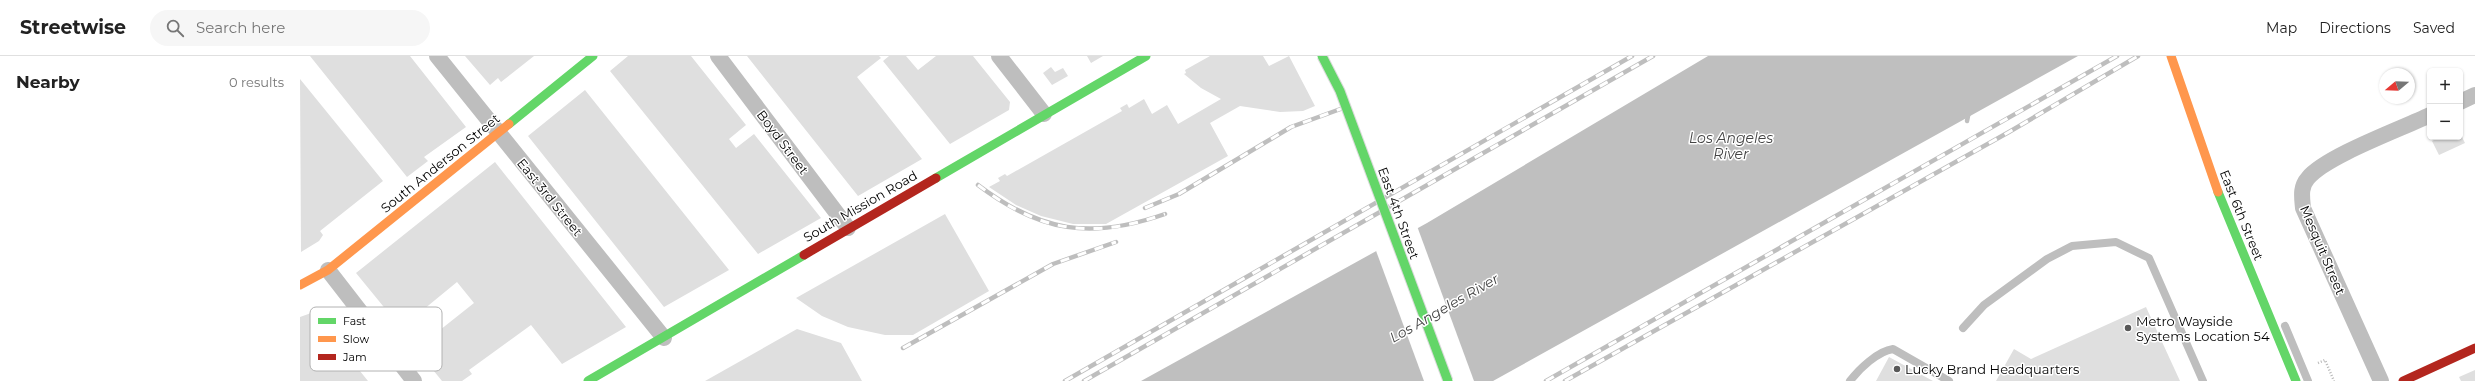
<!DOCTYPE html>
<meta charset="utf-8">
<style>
:root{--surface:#fff;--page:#f6f6f6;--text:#222;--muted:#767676;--line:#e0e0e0}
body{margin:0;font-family:Montserrat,sans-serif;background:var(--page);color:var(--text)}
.controls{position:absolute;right:12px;top:12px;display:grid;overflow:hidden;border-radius:6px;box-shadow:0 1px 3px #0004}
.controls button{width:36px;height:36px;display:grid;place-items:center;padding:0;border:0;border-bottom:1px solid var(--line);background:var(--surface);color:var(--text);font:20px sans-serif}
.compass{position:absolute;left:2079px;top:12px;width:36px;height:36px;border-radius:50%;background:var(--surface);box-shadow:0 1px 3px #0004;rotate:251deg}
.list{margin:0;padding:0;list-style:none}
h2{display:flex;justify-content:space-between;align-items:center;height:52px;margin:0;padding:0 16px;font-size:17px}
h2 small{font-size:13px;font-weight:400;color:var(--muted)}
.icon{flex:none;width:22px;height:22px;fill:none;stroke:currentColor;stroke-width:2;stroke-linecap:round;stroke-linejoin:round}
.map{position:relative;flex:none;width:2175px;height:325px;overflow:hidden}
header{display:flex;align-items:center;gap:24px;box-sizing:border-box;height:56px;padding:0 20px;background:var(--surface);border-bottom:1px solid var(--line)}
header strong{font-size:19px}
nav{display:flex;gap:22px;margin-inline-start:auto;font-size:14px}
.search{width:280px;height:36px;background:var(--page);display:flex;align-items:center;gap:10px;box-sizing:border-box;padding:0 14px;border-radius:22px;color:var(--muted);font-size:15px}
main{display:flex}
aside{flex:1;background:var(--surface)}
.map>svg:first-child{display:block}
</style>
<header>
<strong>Streetwise</strong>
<div class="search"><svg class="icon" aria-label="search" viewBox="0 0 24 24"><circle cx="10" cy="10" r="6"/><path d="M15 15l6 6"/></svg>Search here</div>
<nav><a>Map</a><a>Directions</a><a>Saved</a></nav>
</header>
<main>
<aside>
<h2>Nearby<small>0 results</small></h2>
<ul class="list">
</ul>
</aside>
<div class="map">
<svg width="2175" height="325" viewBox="0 0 2175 325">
<rect width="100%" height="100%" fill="#fff"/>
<path fill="#bfbfbf" d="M1408,0H1778L1193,325H841L1127,167Z"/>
<path fill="#fff" d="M1117,170L1174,325H1124L1075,192Z"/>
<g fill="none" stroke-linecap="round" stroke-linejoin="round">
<path stroke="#bfbfbf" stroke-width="4.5" d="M1667,65L1669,55"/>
</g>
<path fill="#dfdfdf" d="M10,0H110L166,71L124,101L128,105L107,121Z
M165,0H234L201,26L198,22L190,29Z
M328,0H391L446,69L429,83L436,92L454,78L521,162L458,198L310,15Z
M447,0H579L581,2L557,21L622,103L558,140Z
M589,0H606L618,14L636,0H673L710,46L709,54L650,88L583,5Z
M787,0H803L791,7Z
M910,0H963L969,10L989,0L1015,50L1003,55L980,56L940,50L910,67L928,100L806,168H773L741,160L716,149L689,131L700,125L698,122L705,118L707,120L822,55L820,52L827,48L829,52L844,43L852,58L867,49L878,68L921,43L901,32L884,18L886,17L885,14Z
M751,11L755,16L763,12L768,20L752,29L743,17Z
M0,23L83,125L20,175L23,179L19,185L1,196Z
M285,34L429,214L364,251L228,80Z
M2160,77L2165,87L2139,99L2132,85L2140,81H2160Z
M195,106L326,271L262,308L231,269L169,314L172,318L162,325H142L116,293L174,247L157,226L101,272L56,217Z
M645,158L689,235L613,279H585L548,271L522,260L496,242Z
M28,251L55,285L43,294L68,325H0V261Z
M1846,251L1880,325H1696L1714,293L1731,303Z
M497,273L541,287L562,325H405Z
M1589,301L1633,325H1576Z
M2175,314V325H2161L2159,321Z"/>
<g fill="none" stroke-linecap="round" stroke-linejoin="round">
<path stroke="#b9b9b9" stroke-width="2.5" stroke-dasharray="1 2" stroke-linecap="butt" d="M2018,307L2025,304L2034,325"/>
<path stroke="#bebebe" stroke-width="8" d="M1985,270L2008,325
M1663,272L1684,249L1747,203L1772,190L1816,186L1849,202L1903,325
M1550,325C1559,313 1578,295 1593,293L1649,325"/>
<path stroke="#bebebe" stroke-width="16" d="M137,0L364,282
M418,0L548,172
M699,0L744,58
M2160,46L2175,39
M28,214L114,325
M2081,325L2003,152C2002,141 2000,131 2008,122C2026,100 2101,73 2130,59"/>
<path stroke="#63d668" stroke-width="9" d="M209,68L293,0
M636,122L846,0
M1918,136L1996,325
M288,325L504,199"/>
<path stroke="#ff974d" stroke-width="9" d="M1871,0L1918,136
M0,229L28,214L209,68"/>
<path stroke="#b3261e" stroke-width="9" d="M504,199L636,122
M2103,325L2175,292"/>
<g stroke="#bebebe" stroke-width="4.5">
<path id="rail" d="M678,129C740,176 791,184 865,158
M845,152L879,138L991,71L1046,51
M603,292L753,208L816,186
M765,325L1332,0
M784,325L1353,0
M1246,325L1817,0
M1265,325L1709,76L1838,0"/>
</g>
<use href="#rail" stroke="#fff" stroke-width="3" stroke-dasharray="9" stroke-linecap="butt"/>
<g stroke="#dbdbdb" stroke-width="11" stroke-linecap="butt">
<path id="fast-bridge" d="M1022,0L1040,35L1148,325"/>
</g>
<use href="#fast-bridge" stroke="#63d668" stroke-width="9"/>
</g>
<g fill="#595959" stroke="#fff" stroke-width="1.5">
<circle cx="1828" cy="272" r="4"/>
<circle cx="1597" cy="313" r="4"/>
</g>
<g text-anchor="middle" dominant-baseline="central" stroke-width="3" stroke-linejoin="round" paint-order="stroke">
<g font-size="13" fill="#000" stroke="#fff">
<text transform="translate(483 86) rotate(53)">Boyd Street</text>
<text transform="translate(140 107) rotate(-39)">South Anderson Street</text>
<text transform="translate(250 141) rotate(51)">East 3rd Street</text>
<text transform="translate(560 150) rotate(-30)">South Mission Road</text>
<text transform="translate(1099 157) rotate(70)">East 4th Street</text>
<text transform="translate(1942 159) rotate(68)">East 6th Street</text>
<text transform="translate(2023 194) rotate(67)">Mesquit Street</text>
</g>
<g font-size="13" fill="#000" stroke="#fff" text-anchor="start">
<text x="1836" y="265">Metro Wayside<tspan x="1836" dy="15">Systems Location 54</tspan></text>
<text x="1605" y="313">Lucky Brand Headquarters</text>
</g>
<g font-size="14" font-style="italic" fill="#444" stroke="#fff">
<text x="1431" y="82">Los Angeles<tspan x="1431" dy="16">River</tspan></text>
<text transform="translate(1144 252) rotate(-30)">Los Angeles River</text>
</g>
</g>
<rect x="10" y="251" width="132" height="64" rx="6" fill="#fff" stroke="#b2b2b2" stroke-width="1"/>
<rect x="18" y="262" width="18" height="6" fill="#63d668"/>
<rect x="18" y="280" width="18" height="6" fill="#ff974d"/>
<rect x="18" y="298" width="18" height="6" fill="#b3261e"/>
<g font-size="11" fill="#000">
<text x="43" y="269">Fast</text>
<text x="43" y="287">Slow</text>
<text x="43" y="305">Jam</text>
</g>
</svg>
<div class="controls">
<button>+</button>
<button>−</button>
</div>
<svg class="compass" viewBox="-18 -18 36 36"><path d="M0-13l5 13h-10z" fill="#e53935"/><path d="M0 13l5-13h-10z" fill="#767676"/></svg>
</div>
</main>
